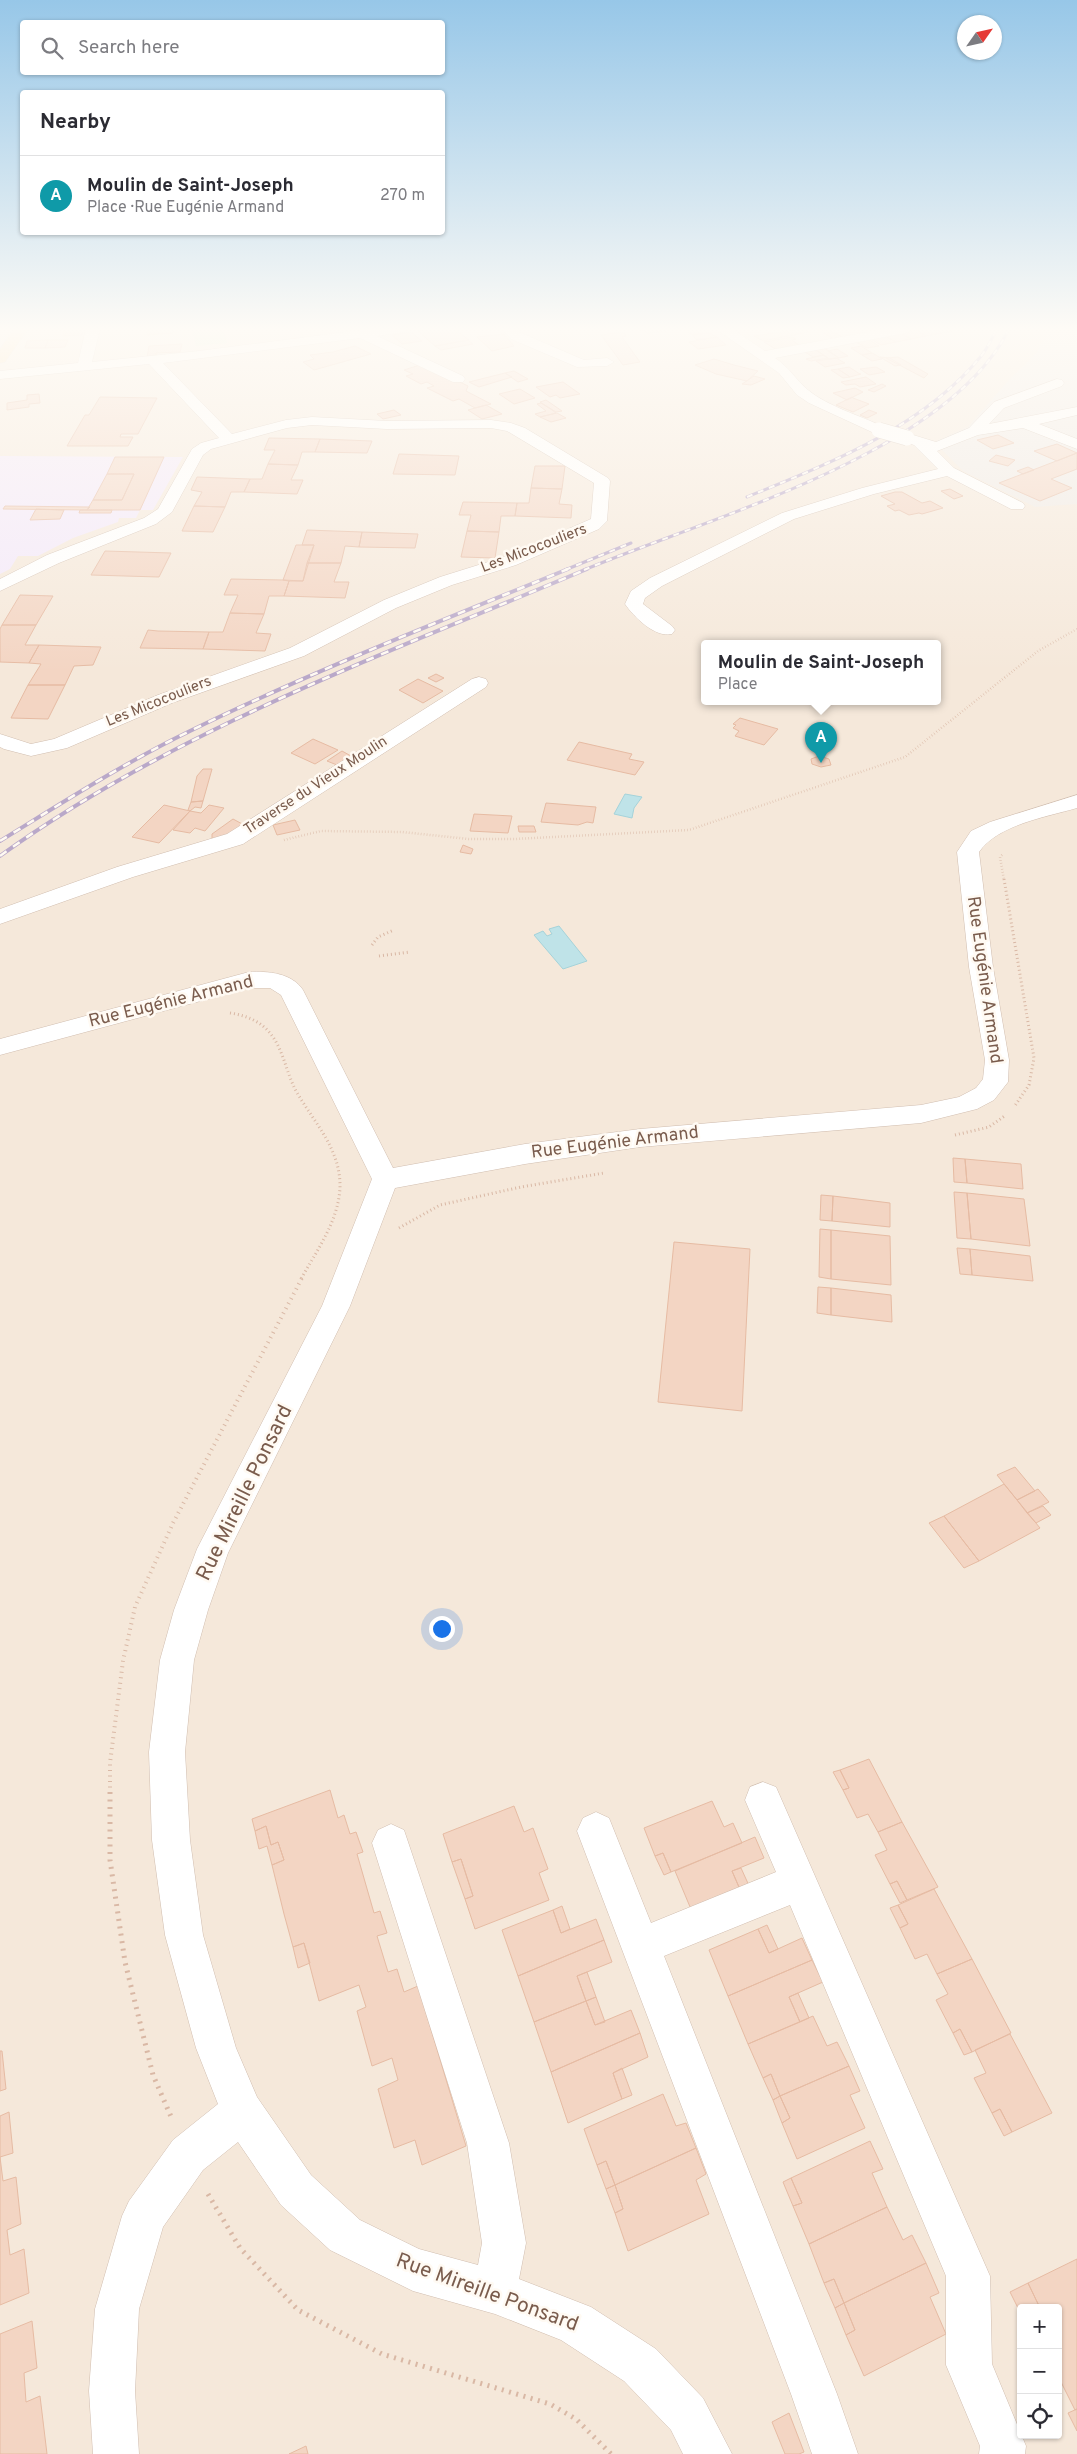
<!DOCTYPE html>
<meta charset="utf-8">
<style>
:root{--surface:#fff;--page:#f2f2f3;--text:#2b2b33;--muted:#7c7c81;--line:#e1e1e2;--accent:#0f766e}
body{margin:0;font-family:Overpass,sans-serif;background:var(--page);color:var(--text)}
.controls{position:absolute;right:15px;bottom:15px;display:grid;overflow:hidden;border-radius:5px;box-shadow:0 1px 4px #0004}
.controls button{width:45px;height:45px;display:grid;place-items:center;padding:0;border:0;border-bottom:1px solid var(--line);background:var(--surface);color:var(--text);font:25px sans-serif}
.compass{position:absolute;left:957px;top:15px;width:45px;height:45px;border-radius:50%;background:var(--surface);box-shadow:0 1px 4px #0004;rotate:56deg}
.you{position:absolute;left:441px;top:1628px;width:18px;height:18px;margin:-12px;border:4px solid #fff;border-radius:50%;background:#1a73e8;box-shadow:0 0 0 8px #1a73e833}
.badge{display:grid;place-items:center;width:32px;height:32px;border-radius:50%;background:var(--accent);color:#fff;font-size:16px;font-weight:700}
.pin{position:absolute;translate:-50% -41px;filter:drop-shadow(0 1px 2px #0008)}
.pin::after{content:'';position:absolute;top:26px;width:18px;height:15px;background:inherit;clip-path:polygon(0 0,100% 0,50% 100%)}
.popup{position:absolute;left:701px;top:640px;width:240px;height:65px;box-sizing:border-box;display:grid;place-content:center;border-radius:5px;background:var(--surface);filter:drop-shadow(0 1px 4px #0005);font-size:16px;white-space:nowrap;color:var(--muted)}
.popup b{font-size:19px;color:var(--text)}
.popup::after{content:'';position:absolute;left:50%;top:100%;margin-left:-10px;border:10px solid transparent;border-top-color:var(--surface)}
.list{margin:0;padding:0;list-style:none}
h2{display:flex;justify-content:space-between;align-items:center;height:65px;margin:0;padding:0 20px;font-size:21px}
h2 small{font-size:16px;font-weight:400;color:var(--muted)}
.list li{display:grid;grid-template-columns:32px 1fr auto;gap:15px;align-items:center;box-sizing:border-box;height:80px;padding:0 20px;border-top:1px solid var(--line)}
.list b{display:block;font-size:19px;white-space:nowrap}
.list p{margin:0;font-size:16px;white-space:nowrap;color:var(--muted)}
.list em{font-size:16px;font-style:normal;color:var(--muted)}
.icon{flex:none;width:28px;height:28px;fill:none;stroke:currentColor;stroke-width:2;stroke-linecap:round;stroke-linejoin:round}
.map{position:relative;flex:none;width:1077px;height:2454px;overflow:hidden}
.search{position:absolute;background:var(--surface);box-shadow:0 1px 4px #0004;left:20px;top:20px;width:425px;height:55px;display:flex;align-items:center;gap:12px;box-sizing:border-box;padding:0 18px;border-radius:5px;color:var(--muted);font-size:19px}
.panel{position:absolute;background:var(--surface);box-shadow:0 1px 4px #0004;left:20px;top:90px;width:425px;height:145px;border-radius:5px}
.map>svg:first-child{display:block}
</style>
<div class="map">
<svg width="1077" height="2454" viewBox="0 0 1077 2454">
<rect width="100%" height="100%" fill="#fdf6ec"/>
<path fill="#f5e8da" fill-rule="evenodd" d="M0,329H1077V2454H0ZM705,644H937V702H705ZM1021,2308H1058V2435H1021Z"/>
<path fill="#efe9e4" d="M1047,329H1077V504L1035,507L963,471L934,442L968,427L1009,380L1037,353Z"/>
<path fill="#f3e8fa" d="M0,456L164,457H183L153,510H140L136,518H119L118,522L73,538L38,556H18L10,569L0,574Z"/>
<path fill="#d8ecc9" d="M192,329H223L227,343L196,346Z"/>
<path fill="#bfe3e8" stroke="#a5d3da" d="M625,794L642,797L634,808L632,818L614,814Z
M559,926L587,961L563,969L534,935L543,931L547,936L552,934L549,929Z"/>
<path fill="#f3d5c3" stroke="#e6bba3" d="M64,329H84L82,335L63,336Z
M148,329H174L173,333L147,335Z
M431,329H454L469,340L435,346L418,331Z
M639,329H663L666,331L648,333Z
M704,329L709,333L692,335L685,330Z
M802,329L808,332L763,341L754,336Z
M934,329H951L954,331L942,333Z
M934,329L942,333L926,336L916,330Z
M830,330L844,338L834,339L820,331Z
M916,330L926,336L911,339L901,333Z
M411,332L422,341L402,344L392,335Z
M624,332L626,336L622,337L640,362L623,365L601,335Z
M709,333L717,337L697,340L692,335Z
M901,333L911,339L896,342L885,336Z
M504,334L514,346L492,351L477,337Z
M885,336L896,342L881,345L871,339Z
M717,337L726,345L698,349L689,342Z
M792,337L796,339L792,340L800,346L777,350L764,342Z
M868,339L879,346L867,348L854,341Z
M48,340H68L65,347L45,348Z
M48,340L45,348H25L27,341Z
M468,340L473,344L441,350L435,346Z
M182,344L180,352L156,353V357L147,358L149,346Z
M355,346L371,354L314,370L303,362L314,359L310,355L333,352Z
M861,346L872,353L862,355L851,348Z
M823,347L839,358L829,359L814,349Z
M837,349L848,356L839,358L828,351Z
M816,350L824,355L813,357L805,352Z
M872,353L876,355L882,359L872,361L862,355Z
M824,355L828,358L811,361L806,359Z
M880,357L890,358L901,365L895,366Z
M898,357L907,362L928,374L924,378L886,358Z
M836,358L845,363L825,367L816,361Z
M714,359L734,365L758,371L747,381L716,374L695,365Z
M423,364L468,386L466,391L491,404L475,408L459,399L453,401L427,388L434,386L427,382L421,384L406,376L413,374L404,370Z
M849,367L860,374H861L850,377L838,369Z
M876,367L885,372L869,375L860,369Z
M838,369L850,377L843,378L831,370Z
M514,371L528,379L518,382L505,373Z
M505,373L512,377L479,387L469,382Z
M754,376L765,379L751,385L742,384Z
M866,377L876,384L860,387L855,384L846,385L841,382Z
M563,382L580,394L560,398L556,395L550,397L536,387Z
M882,384L886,386L874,392L868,390Z
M855,388L863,392L847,400L833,393Z
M520,389L535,398L514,404L499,394Z
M39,394L40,403L29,404V407L7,410V403L27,400V395Z
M100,397L157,398L138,434H121L120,437H133L128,446H67L85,415H89Z
M852,397L853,398L869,404L853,412L836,405Z
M546,400L562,411L556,412L540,402Z
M541,403L552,410L556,413L540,417L535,414L546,411L537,404Z
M486,405L502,414L482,419L468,410Z
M394,410L401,415L383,419L377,414Z
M869,410L877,413L867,418L860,415Z
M557,413L566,418L551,422L540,417Z
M998,435L1014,443L993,449L977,440Z
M269,438L320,439L315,452H302L298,465L268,464L275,450H264Z
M320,439L372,441L367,453L315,452Z
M1057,444L1077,453L1057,461L1034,451Z
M1077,453V469L1051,479L1072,488L1040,501L999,483Z
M399,454L459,456L455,475L393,474Z
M996,455L1015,460L1008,466L989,461Z
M115,457H164L140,510H87L93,500H122L134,474H107Z
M268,464L298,465L291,480H303L297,494L244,492L250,479H262Z
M535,466H565L562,489L531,488Z
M1028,467L1034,470L1023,474L1017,471Z
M107,474H134L122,500H93Z
M197,477L250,479L244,492H231L225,507L194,506L202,492L191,490Z
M531,488L562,489L559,504L572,505L571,518L515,516L517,503H529Z
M950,489L963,496L954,499L941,491Z
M895,492H902L922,503L930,501L943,508L922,514L919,513L909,515L899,510L895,511L887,506L895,504L881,496Z
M463,502L517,503L515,516H501L499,532L467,531L471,515H459Z
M5,506L90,507L87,510L3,509Z
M194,506L225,507L213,532L182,531Z
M36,509L64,510L60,519L30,520Z
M80,510H112L111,513H79Z
M307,530L362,532L359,547L345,546L341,563H307L314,545H302Z
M467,531L499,532L495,558L461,557Z
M362,532L418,534L415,548L359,547Z
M296,545H314L303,581L283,580Z
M105,551L171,553L159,577L91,575Z
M307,563H341L334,582H349L345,598L284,596L289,581H303Z
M231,579L283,580L289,581L284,596H269L264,614L230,613L238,595H224Z
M20,595L53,596L36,625H2Z
M230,613L264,614L256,633L271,634L265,651L203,649L209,632H223Z
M2,625H36L25,645H39L29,663L0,662V629Z
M148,630L158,631L209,632L203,649L140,648Z
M39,645L101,647L93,665L74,666L65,685H28L41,664L29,663Z
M436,674L444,678L436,682L428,678Z
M418,679L443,691L423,703L399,690Z
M28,685H65L48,719L11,718Z
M740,718L778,729L764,745L735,736L739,731L733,728L736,725L733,724Z
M313,739L338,750L315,764L291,753Z
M579,742L632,754L629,759L644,762L635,775L567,760Z
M342,751L351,756L337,765L327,761Z
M819,756L829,759L831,765L821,767L812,764L811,759Z
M203,769H212L203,801L191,802L197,776Z
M203,801L201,808L195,807L190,811L188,810L191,802Z
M546,803L596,807L593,823L587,822L578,825L541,822Z
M164,805L190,811L159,843L132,837Z
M209,805L224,808L205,831L195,828L190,833L173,830L190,811L201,813Z
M474,814L512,816L508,833L470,831Z
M233,819L246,826L212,841V834Z
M295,820L300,830L277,835L273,825Z
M518,826H534L536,832H519Z
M463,845L473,849L471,854L460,852Z
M953,1158L965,1159L967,1183L954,1182Z
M965,1159L1021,1164L1023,1189L967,1183Z
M954,1192L967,1193L971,1239L957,1238Z
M967,1193L1024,1199L1030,1246L971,1239Z
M821,1195L833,1196L832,1221L820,1220Z
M833,1196L890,1203V1227L832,1221Z
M820,1229L831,1230V1279L819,1277Z
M831,1230L890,1236L891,1285L831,1279Z
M674,1242L750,1249L742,1411L658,1402Z
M957,1248L970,1249L972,1275L960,1274Z
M970,1249L1030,1256L1033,1281L972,1275Z
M818,1287L831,1288V1315L817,1313Z
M831,1288L891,1295L892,1322L831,1315Z
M1015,1467L1035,1491L1017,1500L997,1475Z
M1004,1484L1040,1528L979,1561L944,1516Z
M1038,1489L1049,1502L1027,1513L1017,1500Z
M1043,1506L1051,1515L1036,1523L1027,1513Z
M944,1516L979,1561L964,1568L929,1523Z
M869,1759L902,1822L878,1832L868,1814L857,1818L843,1790L849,1788L840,1770Z
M840,1770L849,1788L843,1790L833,1772Z
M330,1790L338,1818L344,1815L350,1834L356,1832L363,1852L357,1854L374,1913L380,1911L387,1933L377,1936L388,1972L397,1969L404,1992L418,1986L466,2146L422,2165L415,2140L394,2148L378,2089L398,2080L392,2058L372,2066L357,2011L366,2007L359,1985L319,2001L304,1943L293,1947L284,1914L272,1865L284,1860L278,1842L271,1845L266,1826L255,1831L252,1819Z
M712,1801L724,1827L733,1823L742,1843L671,1872L663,1853L655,1856L644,1828Z
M514,1806L524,1832L533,1828L548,1869L539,1873L549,1900L475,1929L465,1899L473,1896L461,1859L452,1862L443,1834Z
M902,1822L938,1887L907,1900L897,1881L890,1884L875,1855L887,1850L878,1832Z
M266,1826L271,1845L278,1842L284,1860L272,1865L267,1846L259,1849L255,1831Z
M755,1837L764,1858L732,1871L742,1894L693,1914L675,1871Z
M663,1853L671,1872L664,1875L655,1856Z
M461,1859L473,1896L465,1899L452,1862Z
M741,1868L751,1890L742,1894L732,1871Z
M897,1881L907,1900L900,1903L890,1884Z
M934,1889L972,1959L937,1974L927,1954L915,1959L900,1928L908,1924L898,1905Z
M898,1905L908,1924L900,1928L890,1908Z
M562,1906L570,1929L561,1933L553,1910Z
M553,1910L561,1933L596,1919L604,1940L518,1976L502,1930Z
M767,1925L778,1949L769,1953L758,1929Z
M758,1929L769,1953L802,1938L812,1960L728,1996L709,1950Z
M604,1940L612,1962L577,1976L586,2001L534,2022L518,1976Z
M304,1943L310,1963L298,1968L293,1947Z
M972,1959L1011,2033L972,2052L960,2029L953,2033L936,2000L948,1994L937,1974Z
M812,1960L823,1982L789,1997L800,2022L748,2044L728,1996Z
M587,1972L596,1997L586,2001L577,1976Z
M798,1993L809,2018L800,2022L789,1997Z
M596,1997L605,2022L595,2025L586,2001Z
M586,2001L595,2025L631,2010L640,2033L551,2072L534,2022Z
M813,2016L827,2046L837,2042L849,2066L780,2096L771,2074L763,2078L748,2044Z
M960,2029L972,2052L964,2055L953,2033Z
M640,2033L648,2057L613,2073L622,2099L568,2123L551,2072Z
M1010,2034L1052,2113L1012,2132L1000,2109L992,2113L974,2078L986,2073L975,2050Z
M0,2051H2L6,2089L0,2091Z
M849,2066L860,2091L850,2095L865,2128L797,2159L782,2123L790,2118L780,2096Z
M622,2068L632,2095L622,2099L613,2073Z
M771,2074L780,2096L773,2100L763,2078Z
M663,2094L676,2126L686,2123L696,2148L615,2185L606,2161L597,2165L584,2129Z
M780,2096L790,2118L782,2123L773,2100Z
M1000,2109L1012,2132L1004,2136L992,2113Z
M9,2112L13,2153L0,2157L3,2181L16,2177L21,2224L7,2230L10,2255L24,2249L29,2293L0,2305V2116Z
M870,2141L883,2169L872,2173L887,2207L809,2244L793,2206L802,2203L791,2178Z
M696,2148L706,2174L696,2180L709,2214L628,2251L615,2213L623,2209L615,2185Z
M606,2161L615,2185L606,2189L597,2165Z
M791,2178L802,2203L793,2206L783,2182Z
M615,2185L623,2209L615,2213L606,2189Z
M887,2207L903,2240L912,2235L926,2263L844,2303L834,2279L824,2283L809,2244Z
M1077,2259V2409L1075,2410L1058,2376V2308H1040L1028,2283Z
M926,2263L939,2293L930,2297L946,2334L864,2376L846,2335L855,2330L844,2303Z
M834,2279L844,2303L835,2308L824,2283Z
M1028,2283L1040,2308H1021V2314L1010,2292Z
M844,2303L855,2330L846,2335L835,2308Z
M32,2321L37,2368L24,2373L26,2402L40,2396L47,2454H0V2334Z
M1077,2409V2431L1068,2413Z
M789,2413L804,2452L799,2454H785L772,2422Z
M306,2446L308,2454H289Z"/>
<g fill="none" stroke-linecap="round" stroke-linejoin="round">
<g stroke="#d1beb0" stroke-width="1">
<path id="minor" d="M86,329H100L92,362L199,351L369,329H405L403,332L377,336L463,376L465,379L463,382H453L360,338L163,363L232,434L286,420L312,417L387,421L491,420L511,423L525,428L608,478L610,481L607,521L599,529L516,565L452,585L396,608L304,656L172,703L67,748L31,756L4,749L0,747V734L31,744L54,739L158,695L290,648L384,600L440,577L504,557L591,519L594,483L507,431L491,428L387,429L312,425L287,428L211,449L203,455L172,512L156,524L59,563L0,591V579L47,555L144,518L158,509L192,449L201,443L219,438L149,364L0,379V371L78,363Z
M503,329H517L521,333L584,360L607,358L614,362L607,366L577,367L511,339Z
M716,329H732L765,351L885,329H912L905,333L775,358C790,368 795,379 808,390C827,406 861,416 884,427L886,430L879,434L874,433L809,403L797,395L779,373Z
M1057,379L1062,380L1064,383L1062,386L1004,408L989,424L1077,407V415L1039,424L1077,439V449L1023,428L978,435L937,451L954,468L1023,503L1025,506L1023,509H1011L947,476L874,494L794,519L662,586L645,598L643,604L672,626L675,630L672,634C655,638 634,617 625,604L631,591L650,578L782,513L862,488L938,469L914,445L905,442L902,439L905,436L910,434L936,442L969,428L994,402Z
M479,677L486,679L488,683L486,687L243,844L133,877L0,924V909L117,867L227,834L472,679Z
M1077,795V808C1046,817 997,825 979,852L993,967L1009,1060L1008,1082L994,1100L977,1109L921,1123L640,1147L525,1164L395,1188L350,1306L228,1553L208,1610L194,1660L185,1752L190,1840L203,1935L236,2048L257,2097L311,2175L360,2220L419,2249L478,2265L482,2243L467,2143L372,1843L378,1830L391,1824L404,1830L509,2143L526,2243L519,2279L591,2307L656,2349L703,2398L732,2454H683L671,2430L624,2381L561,2340L495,2314L413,2291L330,2250L281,2205L238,2142L203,2170L163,2227L139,2309L135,2391L139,2454H93L89,2391L95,2309L122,2216L129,2201L173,2140L218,2104L196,2048L165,1935L152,1840L149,1752L160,1660L174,1610L197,1549L322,1306L372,1179L281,995L270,988H249L0,1055V1039L249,972C268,971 292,973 303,990L393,1168L525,1144L640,1129L921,1105L959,1097L976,1088L983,1079L985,1060L969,967L957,852L971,831L990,822Z
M763,1782L776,1787L990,2276L992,2364L1026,2446L1025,2454H979L980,2446L946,2365V2276L790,1905L664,1956L837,2394L858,2454H812L791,2394L577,1831L583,1818L596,1812L609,1818L651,1923L776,1872L745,1800L750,1787Z"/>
</g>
<g stroke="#dad1cd" stroke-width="1">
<path id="major" d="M14,329H28L5,362L0,363V349Z"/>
</g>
<path stroke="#d9b8a5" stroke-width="2.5" stroke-dasharray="0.5 2.5" stroke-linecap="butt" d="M284,840L321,831L402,832L469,839H515L689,830L905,757L1038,651L1077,629
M1002,855L1000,857L1004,880"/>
<path stroke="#d9b8a5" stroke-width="3" stroke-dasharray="1 3" stroke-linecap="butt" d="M1004,879L1034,1058L1029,1085L1014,1107
M372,945L378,937L394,930
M379,956L410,952
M230,1013C245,1015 260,1021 270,1033C283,1049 286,1071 295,1089C313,1122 341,1148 340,1188C338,1222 317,1250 301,1279
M955,1135L989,1127L1006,1115
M399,1228L440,1205L521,1187L604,1173"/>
<path stroke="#d9b8a5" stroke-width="4" stroke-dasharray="1 4.5" stroke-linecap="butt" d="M110,1793V1763L123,1661L135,1607L173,1523L302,1278"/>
<path stroke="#d9b8a5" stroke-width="5" stroke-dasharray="2 5.5" stroke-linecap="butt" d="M110,1792V1860L125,1962L153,2075L172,2119
M208,2194L240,2248L298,2310L382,2354L550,2404L576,2419L611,2454"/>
<use href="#minor" fill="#fff" fill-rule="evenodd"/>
<use href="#major" fill="#fbd9a5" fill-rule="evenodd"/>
<g stroke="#b9a8c9" stroke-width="3">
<path id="rail-far1" d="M747,497C830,463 924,427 982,355C988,347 992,338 997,329
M565,570L631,543
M584,570C707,518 947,454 1009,329"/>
</g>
<g stroke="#b9a8c9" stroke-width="4">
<path id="rail" d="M0,841C62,803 124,763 190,731C313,671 441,621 568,569
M0,856C176,729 388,653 587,569"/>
</g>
<use href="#rail-far1" stroke="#fffaf3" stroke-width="2" stroke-dasharray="6" stroke-linecap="butt"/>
<use href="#rail" stroke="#fffaf3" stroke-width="2.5" stroke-dasharray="8" stroke-linecap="butt"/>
<g stroke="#d1beb0" stroke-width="16" stroke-linecap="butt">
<path id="minor-bridge" d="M879,430L907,438"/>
</g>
<use href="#minor-bridge" stroke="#fff" stroke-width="15"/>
</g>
<linearGradient id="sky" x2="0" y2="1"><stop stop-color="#97c7e8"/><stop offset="0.49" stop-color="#fefbf6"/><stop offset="1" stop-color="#fefbf6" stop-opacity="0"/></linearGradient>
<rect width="1077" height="672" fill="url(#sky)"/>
<g text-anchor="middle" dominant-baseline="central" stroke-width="5" stroke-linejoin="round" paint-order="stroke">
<g font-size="15" fill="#7a5c4d" stroke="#fffaf3">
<text transform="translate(534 549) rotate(-21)">Les Micocouliers</text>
<text transform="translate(159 702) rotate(-22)">Les Micocouliers</text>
<text transform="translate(316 786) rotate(-33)">Traverse du Vieux Moulin</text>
</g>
<g font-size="18" fill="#7a5c4d" stroke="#fffaf3">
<text transform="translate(984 980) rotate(82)">Rue Eugénie Armand</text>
<text transform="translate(171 1002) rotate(-14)">Rue Eugénie Armand</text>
<text transform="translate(615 1143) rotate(-7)">Rue Eugénie Armand</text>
</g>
<g font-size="21" fill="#7a5c4d" stroke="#fffaf3">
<text transform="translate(245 1493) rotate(-64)">Rue Mireille Ponsard</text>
<text transform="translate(487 2293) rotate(20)">Rue Mireille Ponsard</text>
</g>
</g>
</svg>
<div class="controls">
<button>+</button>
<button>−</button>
<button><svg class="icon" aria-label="locate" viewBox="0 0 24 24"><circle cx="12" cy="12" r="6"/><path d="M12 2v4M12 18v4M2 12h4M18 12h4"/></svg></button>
</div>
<svg class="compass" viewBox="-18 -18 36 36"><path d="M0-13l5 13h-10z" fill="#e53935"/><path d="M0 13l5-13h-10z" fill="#7c7c81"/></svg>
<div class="you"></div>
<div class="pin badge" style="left:821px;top:763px;background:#0f9aa8">A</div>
<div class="popup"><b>Moulin de Saint-Joseph</b>Place</div>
<div class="search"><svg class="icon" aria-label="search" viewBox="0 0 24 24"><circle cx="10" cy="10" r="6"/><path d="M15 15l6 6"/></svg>Search here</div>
<section class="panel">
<h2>Nearby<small></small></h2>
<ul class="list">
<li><span class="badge" style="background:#0f9aa8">A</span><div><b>Moulin de Saint-Joseph</b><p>Place · Rue Eugénie Armand</p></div><em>270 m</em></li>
</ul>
</section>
</div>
